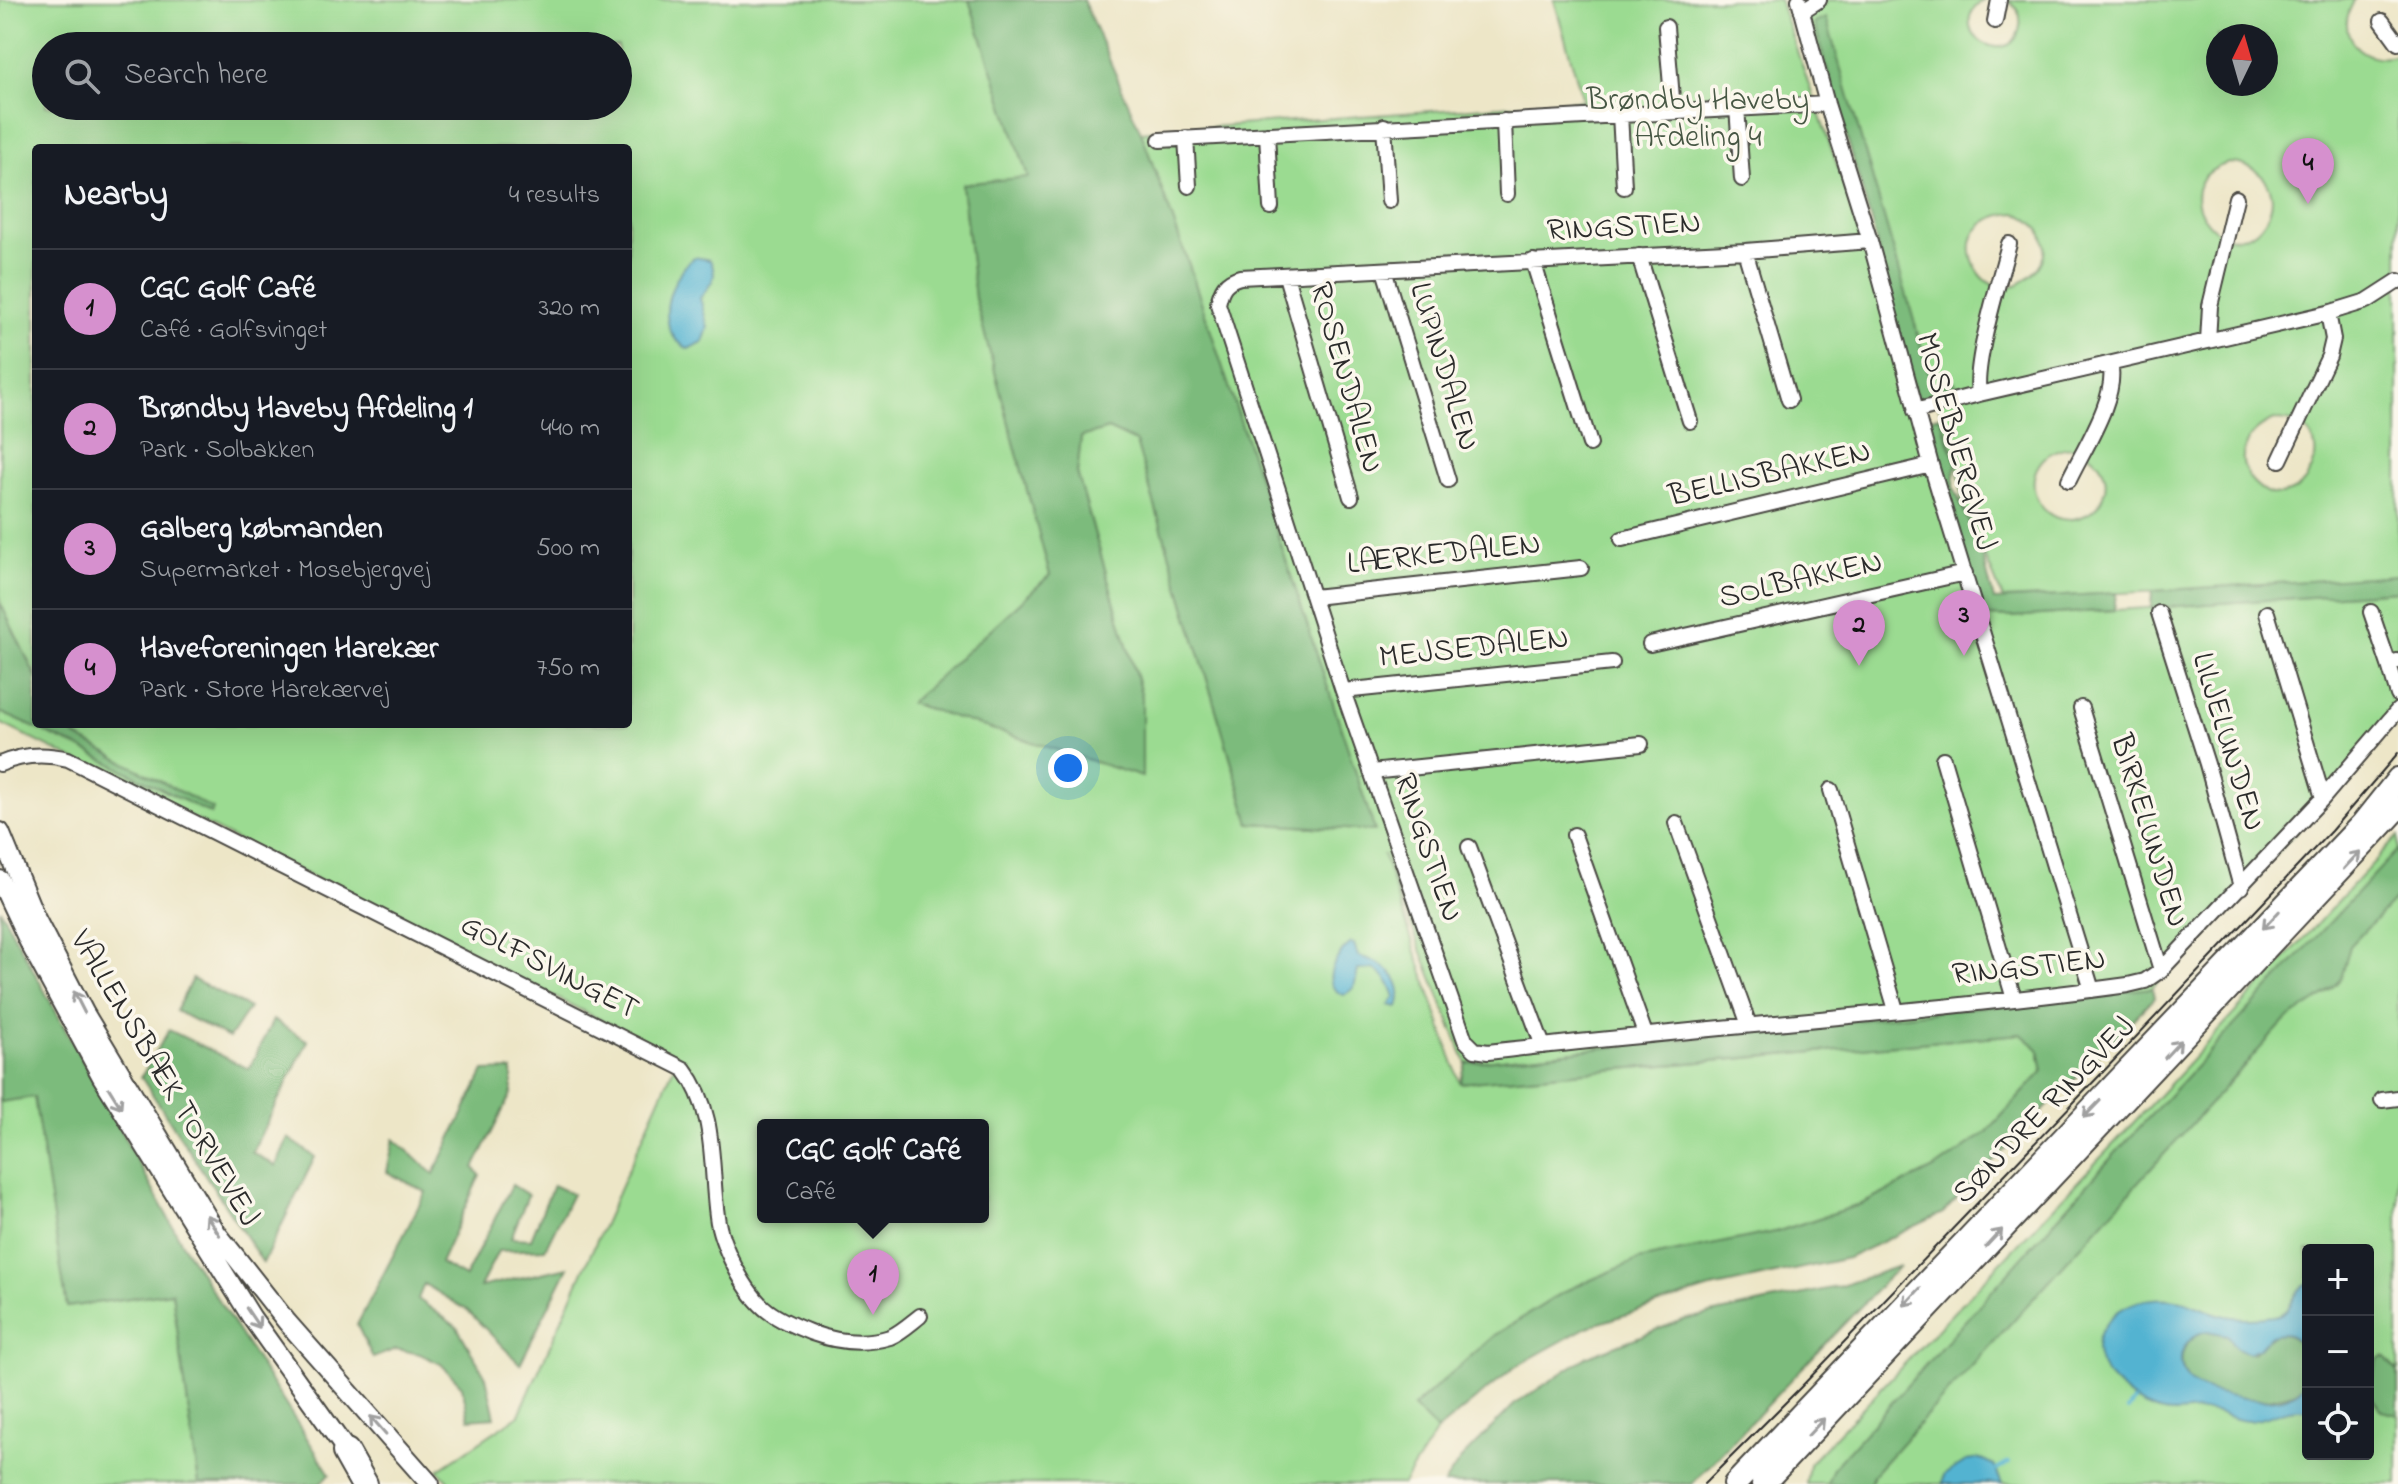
<!DOCTYPE html>
<meta charset="utf-8">
<style>
:root{--surface:#171b24;--page:#242831;--text:#f1f3f6;--muted:#9ea1a6;--line:#363941;--accent:#d690ce}
body{margin:0;font-family:"Indie Flower",sans-serif;background:var(--page);color:var(--text)}
.controls{position:absolute;right:24px;bottom:24px;display:grid;overflow:hidden;border-radius:8px;box-shadow:0 8px 32px #0002}
.controls button{width:72px;height:72px;display:grid;place-items:center;padding:0;border:0;border-bottom:2px solid var(--line);background:var(--surface);color:var(--text);font:40px sans-serif}
.compass{position:absolute;left:2206px;top:24px;width:72px;height:72px;border-radius:50%;background:var(--surface);box-shadow:0 8px 32px #0002;rotate:5deg}
.you{position:absolute;left:1068px;top:768px;width:28px;height:28px;margin:-20px;border:6px solid #fff;border-radius:50%;background:#1a73e8;box-shadow:0 0 0 12px #1a73e833}
.badge{display:grid;place-items:center;width:52px;height:52px;border-radius:50%;background:var(--accent);color:#111;font-size:26px;font-weight:700}
.pin{position:absolute;translate:-50% -66px;filter:drop-shadow(0 2px 4px #0008)}
.pin::after{content:'';position:absolute;top:42px;width:28px;height:24px;background:inherit;clip-path:polygon(0 0,100% 0,50% 100%)}
.popup{position:absolute;left:757px;top:1119px;width:232px;height:104px;box-sizing:border-box;display:grid;place-content:center;border-radius:8px;background:var(--surface);filter:drop-shadow(0 2px 6px #0005);font-size:26px;white-space:nowrap;color:var(--muted)}
.popup b{font-size:30px;color:var(--text)}
.popup::after{content:'';position:absolute;left:50%;top:100%;margin-left:-16px;border:16px solid transparent;border-top-color:var(--surface)}
.list{margin:0;padding:0;list-style:none}
h2{display:flex;justify-content:space-between;align-items:center;height:104px;margin:0;padding:0 32px;font-size:34px}
h2 small{font-size:26px;font-weight:400;color:var(--muted)}
.list li{display:grid;grid-template-columns:52px 1fr auto;gap:24px;align-items:center;box-sizing:border-box;height:120px;padding:0 32px;border-top:2px solid var(--line)}
.list b{display:block;font-size:30px;white-space:nowrap}
.list p{margin:0;font-size:26px;white-space:nowrap;color:var(--muted)}
.list em{font-size:26px;font-style:normal;color:var(--muted)}
.icon{flex:none;width:44px;height:44px;fill:none;stroke:currentColor;stroke-width:2;stroke-linecap:round;stroke-linejoin:round}
.map{position:relative;flex:none;width:2398px;height:1484px;overflow:hidden}
.search{position:absolute;background:var(--surface);box-shadow:0 8px 32px #0002;left:32px;top:32px;width:600px;height:88px;display:flex;align-items:center;gap:20px;box-sizing:border-box;padding:0 28px;border-radius:44px;color:var(--muted);font-size:30px}
.panel{position:absolute;background:var(--surface);box-shadow:0 8px 32px #0002;left:32px;top:144px;width:600px;height:584px;border-radius:8px}
.map>svg:first-child{display:block}
</style>
<div class="map">
<svg width="2398" height="1484" viewBox="0 0 2398 1484">
<rect width="100%" height="100%" fill="#fbf7ec"/>
<filter id="ink" filterUnits="userSpaceOnUse"><feTurbulence type="fractalNoise" baseFrequency=".0125" numOctaves="2"/><feDisplacementMap in="SourceGraphic" scale="16" xChannelSelector="R" yChannelSelector="G"/><feConvolveMatrix kernelMatrix="1 2 1 2 8 2 1 2 1" color-interpolation-filters="sRGB"/></filter>
<filter id="wash" filterUnits="userSpaceOnUse"><feTurbulence type="fractalNoise" baseFrequency=".006" numOctaves="4" result="noise"/><feDisplacementMap in="SourceGraphic" scale="32" xChannelSelector="R" yChannelSelector="G"/><feGaussianBlur stdDeviation="1.8" result="paint"/><feColorMatrix in="noise" values="0 0 0 0 0 0 0 0 0 0 0 0 0 0 0 0 0 1.4 0 .05"/><feComposite in="paint" operator="in"/></filter>
<g filter="url(#wash)">
<rect width="100%" height="100%" fill="#ede6c7"/>
<path fill="#9bdb91" stroke="#63835e" stroke-width="2" fill-rule="evenodd" d="M0,0H969L1029,178L962,185L975,297L1050,575L911,703L1142,777V697L1077,473L1081,437L1108,429L1136,442L1250,823L1374,831L1189,265L1141,132L1583,100L1554,0H1779L1859,227L1985,616L2012,617L2398,591V715L2330,795L2152,988L1466,1063L1383,854L1460,1083L2021,1034L2039,1049L2043,1071L1986,1133L1936,1168L1862,1204L1779,1231L1567,1290L1495,1335L1413,1407L1437,1431L1403,1484H451L438,1470L519,1415L678,1058L0,723ZM46,46H618V106H46ZM36,148H628V724H36ZM763,1125H983V1217H763Z
M1800,0H1984C1939,29 2012,74 2020,26C2022,15 2016,6 2007,0H2355C2332,33 2362,67 2398,55V575L2257,586L2003,599L1962,502L1958,463ZM2218,36H2266V84H2218ZM2229,163C2257,163 2283,188 2267,217C2233,278 2153,185 2229,163ZM2017,213C2089,245 2001,327 1974,263C1961,231 1989,214 2017,213ZM2275,420C2354,421 2300,532 2253,482C2231,458 2248,429 2275,420ZM2070,447C2093,451 2113,471 2103,496C2099,506 2091,514 2081,517C2032,534 2010,455 2070,447Z
M2398,836V1484H1806L1809,1464L2123,1134ZM2308,1250H2368V1454H2308Z
M34,1096L67,1306L172,1292L199,1484H0V1102Z"/>
<path fill="#7cbb7b" stroke="#547353" stroke-width="2" d="M969,0H1083L1141,132L1189,265L1375,831L1250,823L1136,442L1108,429L1081,437L1077,473L1142,697V777L910,703L1050,575L975,298L962,184L1028,177Z
M1826,18L1933,386L1955,382L1958,397L1949,400L1944,392L1928,396L1930,404L1918,402L1899,340L1872,225L1814,23Z
M1940,416L1956,463L1954,488L1982,553L1994,600L2116,593L2114,610L2012,617L1985,616L1918,420Z
M2398,575V591L2151,608L2152,591Z
M0,602L36,677V724H62L75,736L213,809L211,814L82,749L0,712Z
M2398,849V896L2350,946L2341,979L2323,996L2284,1022L1873,1475L1870,1484H1827L1833,1468L2110,1159Z
M0,909L184,1247L330,1474L320,1484H199L172,1292L67,1307L34,1097L0,1102Z
M192,979L249,1008L229,1038L176,1011Z
M2152,988L2154,998L1943,1213L1848,1258L1707,1289L1587,1327L1515,1367L1437,1431L1413,1407L1495,1335L1567,1290L1638,1260L1779,1231L1862,1204L1936,1168L1986,1133L2043,1071L2039,1049L2021,1034L1460,1083L1466,1063Z
M273,1020L308,1041L252,1152L276,1166L288,1138L315,1157L263,1263L141,1077L169,1030L249,1069Z
M512,1070V1092L474,1168L480,1175L440,1263L465,1277L512,1185L528,1195L511,1238L531,1239L553,1185L572,1194L545,1249L498,1251L480,1287L568,1267L520,1364L467,1310L424,1284L418,1299L457,1327L486,1377L495,1417L469,1419L462,1386L441,1364L420,1354L396,1349L373,1358L357,1325L426,1192L387,1172L394,1139L434,1174L484,1071Z
M1899,1266L1692,1484H1444L1460,1460L1514,1405L1588,1356L1683,1320L1841,1286Z
M2207,1331L2227,1335L2253,1353C2260,1348 2264,1339 2272,1336C2300,1324 2320,1372 2299,1390C2293,1395 2284,1395 2276,1397C2266,1400 2256,1401 2245,1399C2230,1396 2210,1395 2197,1387C2172,1371 2179,1337 2207,1331Z
M2384,1357L2398,1372V1415L2382,1411L2368,1392L2378,1359Z"/>
<path fill="#53b3d1" stroke="#3f6f7e" stroke-width="2" fill-rule="evenodd" d="M694,257L710,260C719,279 711,283 700,298L708,328L703,342L688,349C684,346 676,341 674,337C657,311 674,274 694,257Z
M1351,943L1354,944L1358,956C1382,962 1408,977 1398,1007L1389,1005L1395,997C1391,985 1386,976 1374,969L1358,970L1354,988L1344,995C1318,985 1335,955 1351,943Z
M2308,1283V1410C2286,1405 2270,1420 2249,1421C2234,1421 2222,1412 2207,1411C2191,1410 2175,1416 2159,1411C2138,1405 2123,1393 2109,1377C2098,1366 2093,1347 2101,1332C2116,1301 2155,1293 2186,1302C2199,1307 2212,1313 2226,1316C2240,1319 2261,1318 2275,1316C2294,1312 2292,1290 2308,1283ZM2207,1331L2227,1335L2235,1347L2248,1353L2259,1348L2270,1336C2276,1335 2283,1333 2289,1335C2307,1342 2314,1376 2300,1389C2281,1407 2238,1398 2215,1392C2199,1388 2182,1381 2181,1362C2180,1346 2192,1334 2207,1331Z
M1981,1459L1994,1465L2002,1484H1943L1944,1475L1966,1461Z"/>
<g fill="none" stroke-linecap="round" stroke-linejoin="round">
<path stroke="#53b3d1" stroke-width="4" d="M2128,1410L2134,1401
M1997,1470L2009,1463"/>
</g>
</g>
<g filter="url(#ink)">
<g fill="none" stroke-linecap="round" stroke-linejoin="round">
<g stroke="#484742" stroke-width="18">
<path id="minor" d="M1799,0L1827,104L1870,241L1931,465L2092,990
M1802,11L1819,0
M1995,21L1999,0
M2382,21L2398,43
M1666,27L1673,110
M1737,107L1742,179
M1620,114L1624,187
M1504,121L1507,194
M1384,126L1389,201
M1267,134L1271,207
M1186,138L1189,186
M1160,140L1827,104
M1870,241L1745,251L1240,277C1225,281 1221,289 1218,304L1343,691L1465,1040L1475,1050L1488,1052C1701,1027 1916,1014 2128,985L2145,981L2161,970L2323,798L2398,710
M1745,251L1789,400
M1639,256L1690,421
M1533,261L1590,444
M1384,270L1448,480
M1286,276L1351,497
M2208,341L2210,306L2236,198
M1979,394C1973,364 2000,278 2009,244
M1915,411L1979,394L2328,313L2367,301L2398,281
M2280,460L2329,356L2333,339L2328,313
M2069,480C2083,450 2119,396 2110,364
M1622,539L1931,465
M1313,597L1581,568
M2371,612L2389,665
M2159,613L2207,764L2241,887
M2267,613L2323,798
M1650,644L1965,573
M2397,661L2389,665L2398,695
M1343,691L1612,663
M2081,708L2161,970
M1943,759L2014,999
M0,764C23,754 44,753 68,759L684,1069C717,1112 710,1165 717,1216C720,1243 745,1294 768,1311C781,1321 797,1327 812,1333C837,1342 864,1345 890,1337C900,1333 911,1323 920,1316
M1371,772L1641,744
M1831,790L1896,1010
M1676,823L1749,1025
M1574,835L1645,1034
M1469,847L1543,1046
M2382,1100L2398,1098"/>
</g>
<g stroke="#484742" stroke-width="22">
<path id="tertiary" d="M0,832L35,917L85,1014L216,1232L287,1322L430,1484
M0,880L30,944L102,1077L252,1318L354,1461"/>
</g>
<g stroke="#484742" stroke-width="26">
<path id="primary" d="M1735,1484L2362,824L2398,779
M1763,1484L2398,808"/>
</g>
<g stroke="#484742" stroke-width="30">
<path id="motorway" d="M346,1452L364,1484"/>
</g>
<use href="#minor" stroke="#fff" stroke-width="14"/>
<use href="#tertiary" stroke="#fff" stroke-width="18"/>
<use href="#primary" stroke="#fff" stroke-width="22"/>
<use href="#motorway" stroke="#fff" stroke-width="26"/>
<path stroke="#2b2b2b" stroke-width="2" d="M1704,1484L1800,1388L2101,1074L2331,831L2398,753"/>
</g>
<defs><path id="oneway-shaft" d="M-6 0H5M1.5-3L5.5 0L1.5 3" fill="none" stroke-width="1.6" stroke-linecap="round" stroke-linejoin="round" transform="scale(2)"/></defs>
<g stroke="#a0a0a0">
<use href="#oneway-shaft" transform="translate(2352 860) rotate(-47)"/>
<use href="#oneway-shaft" transform="translate(2271 920) rotate(133)"/>
<use href="#oneway-shaft" transform="translate(79 1002) rotate(-117)"/>
<use href="#oneway-shaft" transform="translate(2173 1049) rotate(-47)"/>
<use href="#oneway-shaft" transform="translate(115 1098) rotate(58)"/>
<use href="#oneway-shaft" transform="translate(2092 1109) rotate(134)"/>
<use href="#oneway-shaft" transform="translate(213 1225) rotate(-123)"/>
<use href="#oneway-shaft" transform="translate(1994 1238) rotate(-47)"/>
<use href="#oneway-shaft" transform="translate(1912 1297) rotate(133)"/>
<use href="#oneway-shaft" transform="translate(253 1318) rotate(56)"/>
<use href="#oneway-shaft" transform="translate(378 1425) rotate(-131)"/>
<use href="#oneway-shaft" transform="translate(1816 1427) rotate(-47)"/>
</g>
</g>
<g text-anchor="middle" dominant-baseline="central" stroke-width="7" stroke-linejoin="round" paint-order="stroke">
<g font-size="32" fill="#475744" stroke="#fbf7ec">
<text x="1698" y="101">Brøndby Haveby<tspan x="1698" dy="37">Afdeling 4</tspan></text>
</g>
<g font-size="32" fill="#2b2b2b" stroke="#fbf7ec">
<text transform="translate(1624 228) rotate(-3)">RINGSTIEN</text>
<text transform="translate(1443 367) rotate(73)">LUPINDALEN</text>
<text transform="translate(1345 378) rotate(74)">ROSENDALEN</text>
<text transform="translate(1955 442) rotate(74)">MOSEBJERGVEJ</text>
<text transform="translate(1770 475) rotate(-13)">BELLISBAKKEN</text>
<text transform="translate(1444 555) rotate(-6)">LÆRKEDALEN</text>
<text transform="translate(1801 581) rotate(-13)">SOLBAKKEN</text>
<text transform="translate(1474 649) rotate(-6)">MEJSEDALEN</text>
<text transform="translate(2227 742) rotate(73)">LILJELUNDEN</text>
<text transform="translate(2148 831) rotate(73)">BIRKELUNDEN</text>
<text transform="translate(1427 848) rotate(71)">RINGSTIEN</text>
<text transform="translate(549 968) rotate(27)">GOLFSVINGET</text>
<text transform="translate(2029 968) rotate(-6)">RINGSTIEN</text>
<text transform="translate(164 1079) rotate(59)">VALLENSBÆK TORVEVEJ</text>
<text transform="translate(2045 1111) rotate(-46)">SØNDRE RINGVEJ</text>
</g>
</g>
</svg>
<div class="controls">
<button>+</button>
<button>−</button>
<button><svg class="icon" aria-label="locate" viewBox="0 0 24 24"><circle cx="12" cy="12" r="6"/><path d="M12 2v4M12 18v4M2 12h4M18 12h4"/></svg></button>
</div>
<svg class="compass" viewBox="-18 -18 36 36"><path d="M0-13l5 13h-10z" fill="#e53935"/><path d="M0 13l5-13h-10z" fill="#9ea1a6"/></svg>
<div class="you"></div>
<div class="pin badge" style="left:873px;top:1315px">1</div>
<div class="popup"><b>CGC Golf Café</b>Café</div>
<div class="pin badge" style="left:1859px;top:666px">2</div>
<div class="pin badge" style="left:1964px;top:656px">3</div>
<div class="pin badge" style="left:2308px;top:204px">4</div>
<div class="search"><svg class="icon" aria-label="search" viewBox="0 0 24 24"><circle cx="10" cy="10" r="6"/><path d="M15 15l6 6"/></svg>Search here</div>
<section class="panel">
<h2>Nearby<small>4 results</small></h2>
<ul class="list">
<li><span class="badge">1</span><div><b>CGC Golf Café</b><p>Café · Golfsvinget</p></div><em>320 m</em></li>
<li><span class="badge">2</span><div><b>Brøndby Haveby Afdeling 1</b><p>Park · Solbakken</p></div><em>440 m</em></li>
<li><span class="badge">3</span><div><b>Galberg købmanden</b><p>Supermarket · Mosebjergvej</p></div><em>500 m</em></li>
<li><span class="badge">4</span><div><b>Haveforeningen Harekær</b><p>Park · Store Harekærvej</p></div><em>750 m</em></li>
</ul>
</section>
</div>
